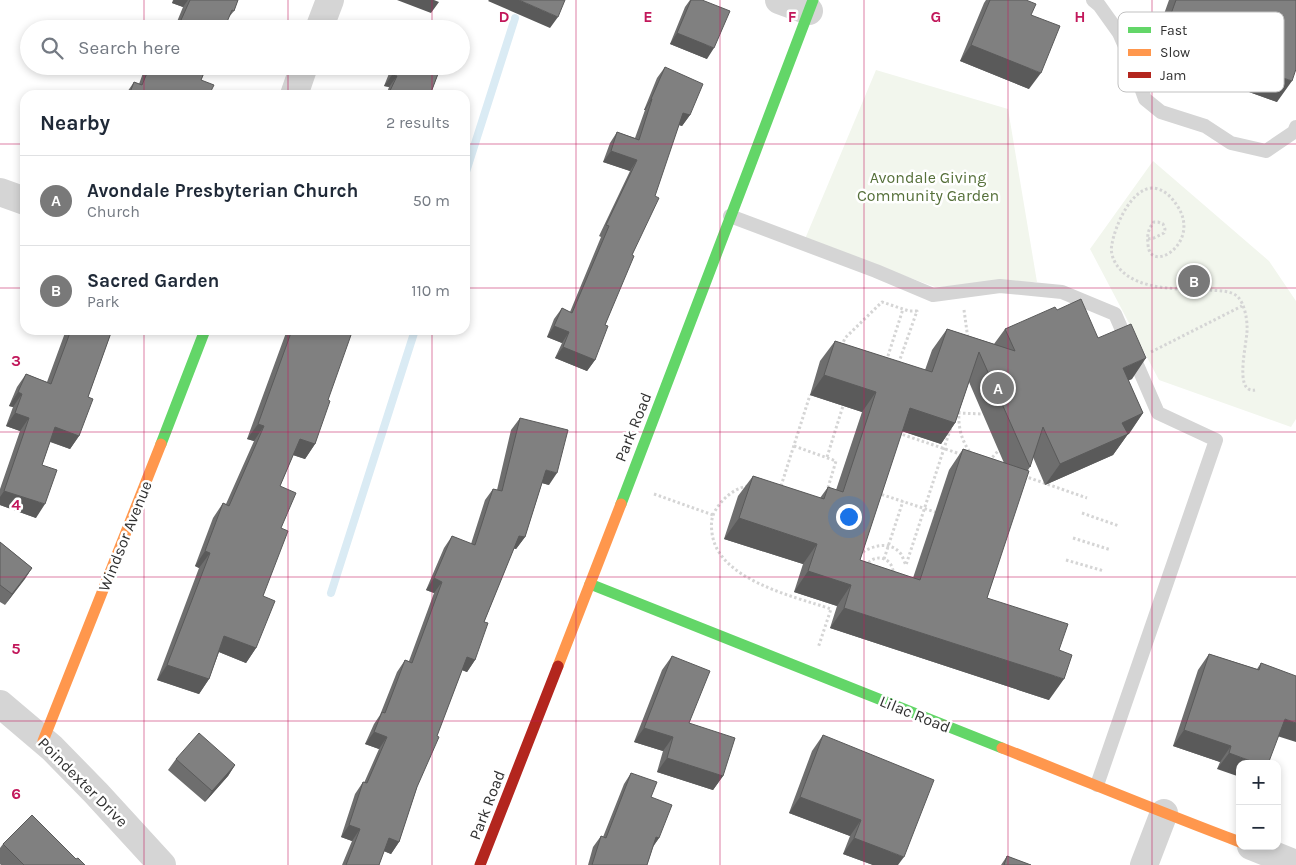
<!DOCTYPE html>
<meta charset="utf-8">
<style>
:root{--surface:#fff;--page:#f2f2f3;--text:#1f2937;--muted:#747a83;--line:#e0e1e3;--accent:#797979}
body{margin:0;font-family:Karla,sans-serif;background:var(--page);color:var(--text)}
.controls{position:absolute;right:15px;bottom:15px;display:grid;overflow:hidden;border-radius:10px;box-shadow:0 2px 8px #0003}
.controls button{width:45px;height:45px;display:grid;place-items:center;padding:0;border:0;border-bottom:1px solid var(--line);background:var(--surface);color:var(--text);font:25px sans-serif}
.you{position:absolute;left:848px;top:516px;width:18px;height:18px;margin:-12px;border:4px solid #fff;border-radius:50%;background:#1a73e8;box-shadow:0 0 0 8px #1a73e833}
.badge{display:grid;place-items:center;width:32px;height:32px;border-radius:50%;background:var(--accent);color:#fff;font-size:16px;font-weight:700}
.pin{position:absolute;translate:-50% -50%;border:2px solid #fff;box-shadow:0 1px 5px #0006}
.list{margin:0;padding:0;list-style:none}
h2{display:flex;justify-content:space-between;align-items:center;height:65px;margin:0;padding:0 20px;font-size:21px}
h2 small{font-size:16px;font-weight:400;color:var(--muted)}
.list li{display:grid;grid-template-columns:32px 1fr auto;gap:15px;align-items:center;box-sizing:border-box;height:90px;padding:0 20px;border-top:1px solid var(--line)}
.list b{display:block;font-size:19px;white-space:nowrap}
.list p{margin:0;font-size:16px;white-space:nowrap;color:var(--muted)}
.list em{font-size:16px;font-style:normal;color:var(--muted)}
.icon{flex:none;width:28px;height:28px;fill:none;stroke:currentColor;stroke-width:2;stroke-linecap:round;stroke-linejoin:round}
.map{position:relative;flex:none;width:1296px;height:865px;overflow:hidden}
.search{position:absolute;background:var(--surface);box-shadow:0 2px 8px #0003;left:20px;top:20px;width:450px;height:55px;display:flex;align-items:center;gap:12px;box-sizing:border-box;padding:0 18px;border-radius:28px;color:var(--muted);font-size:19px}
.panel{position:absolute;background:var(--surface);box-shadow:0 2px 8px #0003;left:20px;top:90px;width:450px;height:245px;border-radius:15px}
.map>svg:first-child{display:block}
</style>
<div class="map">
<svg width="1296" height="865" viewBox="0 0 1296 865">
<rect width="100%" height="100%" fill="#fff"/>
<path fill="#f2f6ed" d="M876,70L1008,109L1037,282L935,287L805,239Z
M1153,161L1269,261L1296,301V419L1291,427L1159,380L1090,249Z"/>
<g fill="none" stroke-linecap="round" stroke-linejoin="round">
<path stroke="#daebf4" stroke-width="8" d="M465,175L515,18
M331,593L415,330"/>
<path stroke="#d5d5d5" stroke-width="3" stroke-dasharray="2.5 2.5" stroke-linecap="butt" d="M1148,239L1154,238L1164,233L1165,229L1163,224L1158,222H1154C1148,229 1147,235 1148,244C1149,276 1204,242 1176,204C1171,196 1162,188 1152,188C1131,189 1115,226 1112,244C1110,252 1113,261 1119,268C1138,291 1182,289 1209,290C1218,291 1231,290 1238,297C1244,303 1247,318 1247,326C1249,337 1232,394 1255,390
M964,310L968,339
M845,346L843,343L845,338L882,302L909,311H917L898,365
M1151,352L1242,306
M887,361V359L903,309
M959,411C958,426 961,440 970,452
M958,413L983,414
M898,433L963,455
M794,446L836,461L827,491
M827,457L843,406
M989,461L999,450
M1024,476L1087,498
M748,486C734,488 722,499 715,511C711,518 711,525 712,533C718,580 793,596 831,609L818,648
M781,486L810,395
M877,493L935,512
M654,494L713,515
M1082,513L1119,526
M1073,538L1111,550
M863,552C874,545 891,541 901,554C903,557 904,562 906,565L951,427
M865 572a14 14 0 1 1 28 0a14 14 0 1 1-28 0Z
M884,559L903,501
M1066,560L1104,571"/>
<path stroke="#d5d5d5" stroke-width="14" d="M1093,0L1099,5L1119,33L1131,60L1145,99L1161,112L1205,126L1231,143L1266,151L1294,132L1296,127
M730,216L876,271L933,295L1000,286L1062,292L1115,314L1158,413L1216,440L1097,785"/>
<path stroke="#d5d5d5" stroke-width="28" d="M779,0L809,11
M319,29L330,0
M294,95L304,66
M0,192L25,201
M0,704L52,748L96,793L162,865
M1251,846L1296,864
M1144,865L1164,813"/>
<path stroke="#63d668" stroke-width="11" d="M161,444L205,330
M621,504C686,336 749,168 813,0
M590,584L1002,748"/>
<path stroke="#ff974d" stroke-width="11" d="M558,666L621,504
M43,741L161,444
M1002,748C1081,779 1160,812 1240,842"/>
<path stroke="#b3261e" stroke-width="11" d="M480,865L558,666"/>
</g>
<path fill="#6e6e6e" fill-rule="evenodd" d="M173,0H238L234,11L229,17L224,29H174L183,7L172,3Z
M690,0H702L707,59L670,44L685,7Z
M986,0H1026L1031,15L1029,89L960,61L984,3Z
M1169,0H1296L1277,102L1149,56Z
M148,66H207L201,80L209,95H125L134,82L139,84L143,73Z
M392,66H441L430,95H386L389,87L384,86Z
M665,67L690,115L682,126L679,125L632,255L605,325L595,360L587,371L555,358L562,343L547,337L554,319L562,308L570,312L601,237L599,236L630,171L603,162L610,143L617,132L635,138L645,110H644L657,78Z
M1057,310L1098,338L1132,379L1128,380L1143,413L1113,455L1045,485L1033,457L1030,467L1028,470L987,598L1059,650L1049,700L830,628L837,606L794,592L803,564L724,539L738,496L753,476L820,498L828,487L836,490L862,412L810,395L820,361L835,341L925,370L932,350L947,329L994,344L1005,329ZM969,382L1004,463L963,449L949,470L913,578L860,560L902,431L941,444L955,423Z
M66,330H112L88,397L79,436L70,449L50,442L42,465L36,518L0,505V489L20,431L6,426L13,407L9,406L17,387L26,374L47,382Z
M287,330H337L328,400L315,444L305,459L293,455L280,486L281,528L263,596L256,648L246,663L219,652L209,679L199,694L157,680L199,568L195,566L213,518L223,503L226,504L254,441L247,439Z
M520,418L549,485L542,483L525,537L516,549L514,548L484,622L475,660L467,672L462,670L417,787L399,842L391,854L384,851L379,865H342L352,841L341,837L355,794L363,782L364,783L379,749L365,744L374,724L380,715L397,672L405,660L409,661L434,593L426,590L444,548L452,536L471,544L485,500L493,489L497,490L511,430Z
M0,542L32,568L5,605L0,602Z
M1209,654L1257,669L1261,663L1278,736L1217,769L1220,762L1173,746L1198,670Z
M672,656L689,723L723,776L713,790L657,772L663,751L634,742L662,670Z
M823,735L898,865H873L843,854L850,836L789,813L812,751Z
M176,759L235,765L228,776L205,802L168,770Z
M631,773L651,797L659,838L653,847L647,865H588L593,847L601,836L603,837L624,784Z
M3,844L76,859L85,865H1L0,864V848Z
M1007,856L1031,865H1001Z"/>
<path fill="#5a5a5a" d="M174,0H188L183,7L172,3Z
M397,0H434L439,2L431,13Z
M489,0H519L558,17L550,28L488,1Z
M677,33L714,48L707,59L670,44Z
M1163,36L1292,81L1277,102L1149,56Z
M971,45L1041,73L1029,89L960,61Z
M392,75L397,76L389,87L384,86Z
M651,99H652L645,110H644Z
M683,113L690,115L682,126L676,124Z
M611,151L637,160L630,171L603,162Z
M554,326L569,332L562,343L547,337Z
M563,347L595,360L587,371L555,358Z
M1146,358L1132,379L1109,389L1123,368Z
M824,375L876,392L862,412L810,395Z
M18,392L22,394L13,407L9,406Z
M910,408L955,423L941,444L895,429Z
M15,413L29,418L20,431L6,426Z
M1143,413L1129,434L1119,438L1128,434L1113,455L1045,485L1060,464L1122,423Z
M258,424L264,426L254,441L247,439Z
M55,427L79,436L70,449L46,440Z
M300,439L315,444L305,459L290,454Z
M546,470L557,473L549,485L538,482Z
M4,491L45,504L36,518L0,505V497Z
M739,518L817,544L803,564L724,539Z
M519,536L525,537L516,549L511,548Z
M205,551L210,553L199,568L195,566Z
M32,568L25,579L5,605L12,594Z
M808,571L851,585L837,606L794,592Z
M434,578L442,582L434,593L426,590Z
M844,608L1064,679L1049,700L830,628Z
M224,636L256,648L246,663L214,650Z
M467,657L475,660L467,672L459,669Z
M167,665L209,679L199,694L157,680Z
M1285,719L1296,723V742L1274,735Z
M644,728L673,737L663,751L634,742Z
M1184,730L1231,746L1220,762L1173,746Z
M374,732L387,737L379,749L365,744Z
M1229,753L1259,764H1240V777L1217,769Z
M667,758L723,776L713,790L657,772Z
M235,765L228,776L205,802L212,791Z
M800,797L861,820L850,836L789,813Z
M349,825L360,829L352,841L341,837Z
M656,837L659,838L651,849Z
M389,838L399,842L391,854L381,850Z
M854,838L904,857L898,865H873L843,854Z"/>
<path fill="#808080" stroke="#5a5a5a" d="M190,0H238L234,11L232,10L224,29H177Z
M519,0H565L558,17Z
M691,0H702L730,11L714,48L677,33Z
M990,0H1026L1036,4L1031,15L1060,26L1041,73L971,45Z
M1176,0H1296V69L1292,81L1163,36Z
M411,26L417,29H410Z
M150,66H207L201,80L214,85L209,95H129L134,82L142,85Z
M395,66H441L430,95H388L397,76L392,75Z
M665,67L703,84L690,115L683,113L655,196L659,198L632,255L634,256L605,325L608,326L595,360L563,347L569,332L554,326L562,308L572,313L609,226L606,225L637,160L611,151L617,132L639,140L652,99H651Z
M1081,299L1098,338L1131,324L1146,358L1123,368L1143,413L1122,423L1128,434L1060,464L1043,427L1030,467L979,352L955,423L910,408L860,560L920,580L963,449L1029,471L987,598L1068,624L1059,650L1072,655L1064,679L844,608L851,585L808,571L817,544L739,518L753,476L824,499L828,487L843,492L876,392L824,375L835,341L932,372L947,329L1015,351L1005,329L1055,307L1057,310Z
M71,330H112L88,397L93,399L79,436L55,427L42,465L57,470L45,504L4,491L29,418L15,413L22,394L18,392L26,374L51,384Z
M292,330H337L351,335L328,400L330,401L315,444L300,439L280,486L296,493L281,528L288,531L263,596L275,601L256,648L224,636L209,679L167,665L210,553L205,551L223,503L229,506L264,426L258,424Z
M520,418L568,430L557,473L546,470L525,537L519,536L484,622L488,623L475,660L467,657L437,736L439,737L417,787L399,842L389,838L379,865H346L360,829L349,825L363,782L367,783L387,737L374,732L382,712L385,713L405,660L412,663L442,582L434,578L452,536L475,545L493,489L502,491Z
M0,542L32,568L12,594L0,585Z
M1209,654L1259,670L1261,663L1296,676V723L1285,719L1268,764H1259L1229,753L1231,746L1184,730Z
M672,656L710,671L689,723L735,738L723,776L667,758L673,737L644,728Z
M199,733L235,765L212,791L176,759Z
M823,735L934,780L904,857L854,838L861,820L800,797Z
M631,773L657,782L651,797L672,805L659,838L656,837L647,865H592L601,836L606,838Z
M32,815L76,859L78,858L85,865H24L3,844Z
M1007,856L1031,865H1004Z"/>
<path fill="none" stroke="#c2185b" stroke-width="1" stroke-opacity="0.55" d="M144,0V29M288,0V29M432,0V29M576,0V865M720,0V865M864,0V865M1008,0V865M1152,0V865M144,66V95M288,66V95M432,66V95M0,144H25M465,144H1296M0,288H25M465,288H1296M144,330V865M288,330V865M432,330V865M0,432H1296M0,577H1296M0,721H1296"/>
<g text-anchor="middle" dominant-baseline="central" stroke-width="5" stroke-linejoin="round" paint-order="stroke">
<g font-size="16" fill="#56703a" stroke="#fff">
<text x="928" y="177">Avondale Giving<tspan x="928" dy="18">Community Garden</tspan></text>
</g>
<g font-size="16" fill="#313131" stroke="#fff">
<text transform="translate(633 427) rotate(-68)">Park Road</text>
<text transform="translate(125 536) rotate(-68)">Windsor Avenue</text>
<text transform="translate(915 714) rotate(22)">Lilac Road</text>
<text transform="translate(83 782) rotate(45)">Poindexter Drive</text>
<text transform="translate(487 805) rotate(-69)">Park Road</text>
</g>
</g>
<rect x="1118" y="12" width="166" height="80" rx="8" fill="#fff" stroke="#c1c1c1" stroke-width="1"/>
<rect x="1128" y="27" width="23" height="6" fill="#63d668"/>
<rect x="1128" y="49" width="23" height="7" fill="#ff974d"/>
<rect x="1128" y="72" width="23" height="6" fill="#b3261e"/>
<g font-size="14" fill="#313131">
<text x="1160" y="35">Fast</text>
<text x="1160" y="57">Slow</text>
<text x="1160" y="80">Jam</text>
</g>
<g font-size="16" text-anchor="middle" font-weight="bold" fill="#c2185b" stroke="#fff" stroke-width="5" stroke-linejoin="round" paint-order="stroke">
<text x="504" y="22">D</text>
<text x="648" y="22">E</text>
<text x="792" y="22">F</text>
<text x="936" y="22">G</text>
<text x="1080" y="22">H</text>
<text x="16" y="366">3</text>
<text x="16" y="510">4</text>
<text x="16" y="654">5</text>
<text x="16" y="799">6</text>
</g>
</svg>
<div class="controls">
<button>+</button>
<button>−</button>
</div>
<div class="you"></div>
<div class="pin badge" style="left:998px;top:388px">A</div>
<div class="pin badge" style="left:1194px;top:281px">B</div>
<div class="search"><svg class="icon" aria-label="search" viewBox="0 0 24 24"><circle cx="10" cy="10" r="6"/><path d="M15 15l6 6"/></svg>Search here</div>
<section class="panel">
<h2>Nearby<small>2 results</small></h2>
<ul class="list">
<li><span class="badge">A</span><div><b>Avondale Presbyterian Church</b><p>Church</p></div><em>50 m</em></li>
<li><span class="badge">B</span><div><b>Sacred Garden</b><p>Park</p></div><em>110 m</em></li>
</ul>
</section>
</div>
